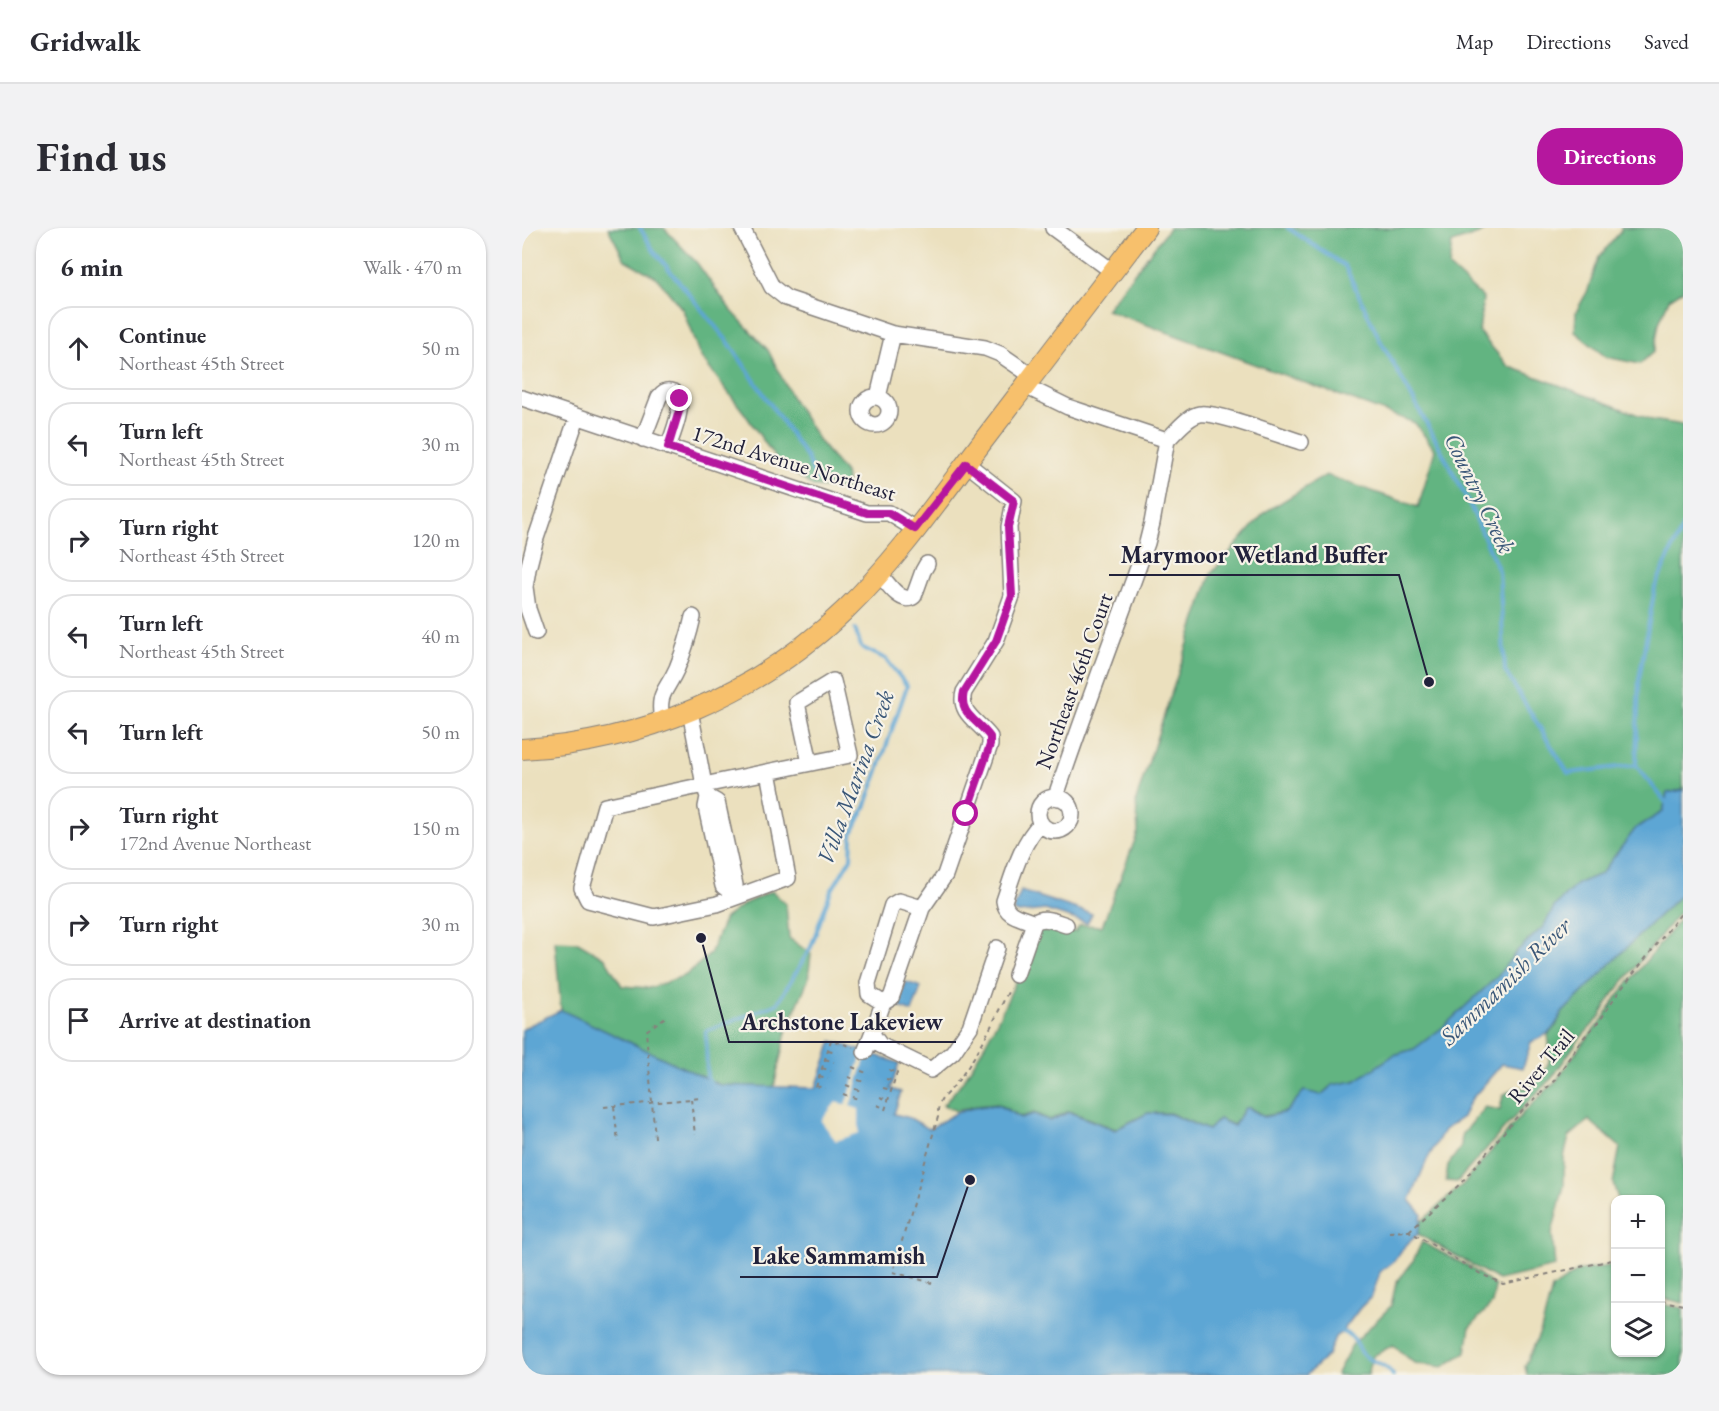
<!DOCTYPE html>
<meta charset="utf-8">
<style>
:root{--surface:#fff;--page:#f2f2f3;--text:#2b2b33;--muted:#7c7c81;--line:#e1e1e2;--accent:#b5179e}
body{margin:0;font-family:"EB Garamond",serif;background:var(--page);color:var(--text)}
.controls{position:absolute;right:18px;bottom:18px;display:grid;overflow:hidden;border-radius:12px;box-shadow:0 2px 4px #0004}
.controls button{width:54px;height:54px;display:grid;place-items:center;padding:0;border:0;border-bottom:2px solid var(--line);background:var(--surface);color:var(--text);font:30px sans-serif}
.stop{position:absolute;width:18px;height:18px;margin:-14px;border:4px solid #b5179e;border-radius:50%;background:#fff}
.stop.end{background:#b5179e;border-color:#fff;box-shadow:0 2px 6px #0008}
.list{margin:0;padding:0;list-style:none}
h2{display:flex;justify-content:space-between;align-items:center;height:78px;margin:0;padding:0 24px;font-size:26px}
h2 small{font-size:20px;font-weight:400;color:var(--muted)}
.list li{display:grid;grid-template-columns:39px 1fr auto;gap:18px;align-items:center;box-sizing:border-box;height:84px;margin:0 12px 12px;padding:0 12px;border:2px solid var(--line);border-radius:24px}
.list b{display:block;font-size:22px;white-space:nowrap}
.list p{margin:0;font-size:20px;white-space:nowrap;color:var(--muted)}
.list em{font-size:20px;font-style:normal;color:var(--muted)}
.icon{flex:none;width:33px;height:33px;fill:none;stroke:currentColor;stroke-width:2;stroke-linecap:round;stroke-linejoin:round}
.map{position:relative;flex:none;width:1161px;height:1147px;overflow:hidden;border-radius:24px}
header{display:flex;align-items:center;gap:36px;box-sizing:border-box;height:84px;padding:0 30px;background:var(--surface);border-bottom:2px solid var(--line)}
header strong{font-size:28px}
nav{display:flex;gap:33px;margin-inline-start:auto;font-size:21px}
.intro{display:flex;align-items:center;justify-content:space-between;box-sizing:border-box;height:144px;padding:0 36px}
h1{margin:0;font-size:42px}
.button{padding:15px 27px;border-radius:24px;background:var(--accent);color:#fff;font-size:21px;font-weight:700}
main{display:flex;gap:36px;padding:0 36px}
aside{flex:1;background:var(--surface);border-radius:24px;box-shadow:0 2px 4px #0004}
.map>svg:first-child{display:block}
</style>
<header>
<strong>Gridwalk</strong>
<nav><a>Map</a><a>Directions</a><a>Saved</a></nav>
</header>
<div class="intro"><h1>Find us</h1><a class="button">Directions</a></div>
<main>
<aside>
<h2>6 min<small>Walk · 470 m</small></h2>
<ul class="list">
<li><svg class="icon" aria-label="ahead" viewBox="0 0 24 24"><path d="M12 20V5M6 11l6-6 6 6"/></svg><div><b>Continue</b><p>Northeast 45th Street</p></div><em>50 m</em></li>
<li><svg class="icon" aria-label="left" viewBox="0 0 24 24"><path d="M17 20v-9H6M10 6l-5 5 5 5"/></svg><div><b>Turn left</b><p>Northeast 45th Street</p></div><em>30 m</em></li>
<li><svg class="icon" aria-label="right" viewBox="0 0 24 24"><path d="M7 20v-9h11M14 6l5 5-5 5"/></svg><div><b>Turn right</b><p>Northeast 45th Street</p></div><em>120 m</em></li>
<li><svg class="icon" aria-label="left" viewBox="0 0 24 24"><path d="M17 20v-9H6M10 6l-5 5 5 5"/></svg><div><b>Turn left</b><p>Northeast 45th Street</p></div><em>40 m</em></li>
<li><svg class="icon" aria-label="left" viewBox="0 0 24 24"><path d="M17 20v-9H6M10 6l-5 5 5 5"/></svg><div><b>Turn left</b></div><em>50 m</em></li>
<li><svg class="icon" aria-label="right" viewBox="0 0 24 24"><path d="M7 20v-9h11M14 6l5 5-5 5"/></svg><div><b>Turn right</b><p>172nd Avenue Northeast</p></div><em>150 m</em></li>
<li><svg class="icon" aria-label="right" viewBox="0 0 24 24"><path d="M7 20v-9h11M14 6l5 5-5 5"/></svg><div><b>Turn right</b></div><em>30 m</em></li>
<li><svg class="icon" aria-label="arrive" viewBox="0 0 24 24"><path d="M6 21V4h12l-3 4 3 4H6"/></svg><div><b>Arrive at destination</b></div></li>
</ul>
</aside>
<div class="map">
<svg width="1161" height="1147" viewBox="0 0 1161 1147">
<rect width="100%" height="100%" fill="#f7f3e8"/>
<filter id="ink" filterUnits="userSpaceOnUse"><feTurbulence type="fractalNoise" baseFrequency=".0167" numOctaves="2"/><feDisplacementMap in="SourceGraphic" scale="12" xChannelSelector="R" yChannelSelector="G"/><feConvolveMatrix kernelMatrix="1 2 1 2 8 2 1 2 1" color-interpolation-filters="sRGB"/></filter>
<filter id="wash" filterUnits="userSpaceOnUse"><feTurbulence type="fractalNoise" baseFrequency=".008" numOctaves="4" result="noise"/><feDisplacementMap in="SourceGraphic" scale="24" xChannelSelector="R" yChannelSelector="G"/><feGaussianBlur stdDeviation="1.35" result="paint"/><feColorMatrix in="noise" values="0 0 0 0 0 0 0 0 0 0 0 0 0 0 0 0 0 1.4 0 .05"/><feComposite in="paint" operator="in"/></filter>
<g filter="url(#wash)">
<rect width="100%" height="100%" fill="#ebe0be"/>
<path fill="#62b481" stroke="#426b5e" stroke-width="1.5" d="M86,0H142L175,35L208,81L246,122L270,170L297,213L323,245L326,261L291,259L254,231L223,186L178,128L161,82L134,49L103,32Z
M647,0H964L959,5L930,15L927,39L961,70L957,104L986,138L1130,192L1161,197V562L1145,565L1141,584L1114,600L1079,646L1055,656L1033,678L1021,699L995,723L975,749L920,800L892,821L872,827L833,853L810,857L799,867L782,863L764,884L742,888L728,880H723L712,897L697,891L686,902L648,885H626L593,901L547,883L528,892L512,885L499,889L476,876L454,878L434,883L421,877C429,868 438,858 444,848C475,800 497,748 517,696L529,697L553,704L558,697L580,698L616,604L614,572L689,346L743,284L804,247L896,279L913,222L893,195L584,82Z
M1099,0H1161V62L1147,71L1137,95L1132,123L1118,136L1084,129L1053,104L1054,84L1066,62L1077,29L1099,3Z
M250,663L264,676L267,710L289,726L286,752L264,804L252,859L198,857L39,782L33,713L56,714L83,730L100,758L128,760L164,747L188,726L203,690L224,675Z
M1161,665V680L1090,768L1078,789L1055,814L1030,850L1005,875L935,954L924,953L926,937L939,919L940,907L963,879L978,882L981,867L993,860H1007C1028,840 1030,836 1026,807L1034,798L1039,786L1133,691Z
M1161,687V1075L1139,1070L1138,972L1096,971L1091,955L1098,919L1067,892L1047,909L1042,929V958L1030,1005L1033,1039L976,1052L896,1006L898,995L942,955L1001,885L1034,853L1059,817L1082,790L1094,770Z
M900,1014L949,1040L973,1058L970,1076L948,1099L944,1124L921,1139L892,1135L871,1117L851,1128L846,1147H814L830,1117L869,1078L874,1055L890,1035Z
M1093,1037L1094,1124H1138L1139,1076L1161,1080V1147H1005L1003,1138L1019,1102L1030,1061L1056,1043Z"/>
<path fill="#5da6d4" stroke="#406488" stroke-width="1.5" d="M1161,562V665L1133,691L1039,786C1031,804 1026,807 1009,814L1001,840L980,836L948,873L941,889L922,902L905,932L888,972L900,986L896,1006L883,1018L872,1033L858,1044L850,1068L838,1080L820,1104L813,1109L806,1127L784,1147H0V802L4,799L39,782L198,857L294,860L310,813L377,835L369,861L379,864L372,886L388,890L407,901L434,885L454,879L476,877L499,890L512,886L528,893L547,884L593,902L626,885L648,886L686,902L697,891L712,898L723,880H727L742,889L764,884L782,863L799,867L811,857L833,853L872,827L892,821L920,800L975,749L995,723L1021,699L1033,678L1055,656L1079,646L1114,600L1141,584L1145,565Z
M499,663L570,686L565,695L523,682L497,685L491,683Z
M384,754L399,759L390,784L376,778Z"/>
<path fill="#ebe0be" d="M341,823L345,825L328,878L337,881V905L314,913L299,893L314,874L324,877Z"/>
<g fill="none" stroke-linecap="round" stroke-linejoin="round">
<path stroke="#5da6d4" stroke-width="4" d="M118,0L132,23L207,115L285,230L294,252
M766,0L823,38L858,112L915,214L947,275L977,343L983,443L1046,545L1114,537L1146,577
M1114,537L1117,451L1133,359L1161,298
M188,854L185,849L184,803L255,776L289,719L308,665L329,630L330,605L344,577L385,458L364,431L339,419L333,401
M820,1104C839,1110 832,1119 843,1128C852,1136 862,1134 871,1147"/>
</g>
</g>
<g filter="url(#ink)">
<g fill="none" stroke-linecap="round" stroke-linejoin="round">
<g stroke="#86817c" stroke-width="18">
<path id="minor" d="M220,0L250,59L264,70L371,106L463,120L478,126L510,148
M531,0L590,43
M503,158L546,179L645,212C654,204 665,188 678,186C694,183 759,208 779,214
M339 183a14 14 0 1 1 28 0a14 14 0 1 1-28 0Z
M356,169L371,106
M0,170L345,285H367L393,301
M121,211L137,169C140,165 144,162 149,163C168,166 150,208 146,219
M444,235L492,273L487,299L490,368L474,413L442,464C436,485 456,493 468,509V517L423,647L400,680L369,770L361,775L350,806L358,817L409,842L431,824L448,799L475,720
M358,346C365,355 380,378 392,368L401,343L405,336
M14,404L6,381L3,359L6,341L14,310L55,189
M168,483L182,557L328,527L311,453L275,475L288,535
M140,494C135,463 144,465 155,440C162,423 167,407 171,389
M186,569L195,574L213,657L210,665L201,658L184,579L186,569L182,557L83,578L60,660L66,672L132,689L195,676L266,650L246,544
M516 586a17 17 0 1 1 34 0a17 17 0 1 1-34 0Z
M536,570V562C564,479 595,398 625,315L630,295L645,212
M512,695C521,687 534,694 544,697
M494,747L512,695C500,689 484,689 482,673C491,647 499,615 519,595
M361,775L347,766L346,755L370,677L377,673L400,680
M343,824L350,806"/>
</g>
<g stroke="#86817c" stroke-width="22">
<path id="major" d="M0,521C119,515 237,465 323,382C375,332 417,271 461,213C515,142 569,71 624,0"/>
</g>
<path stroke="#86817c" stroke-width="2" stroke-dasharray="4.5 4.5" stroke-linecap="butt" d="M306,822L314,824
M303,831L312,834
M330,839L335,841
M300,840L309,843
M367,842L375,845
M339,843L345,845
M297,849L306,851
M326,849L332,851
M364,851L372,853
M336,852L342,854
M324,857L329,859
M294,858L303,860
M294,859L309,812L331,819
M361,860L369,862
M333,861L339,863
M321,866L326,868
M330,869L336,871
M358,869L366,872
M169,871L173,907
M355,877L363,880
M92,878L96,914
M82,879L180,870
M363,882L376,841
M133,910L124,803L145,788
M887,1003L939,955L999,884L1033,852L1057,815L1079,791L1093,769L1161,683
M867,1004L887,1003L957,1045L981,1056L1090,1032L1094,1034
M410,1055L371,1044L416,889C415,869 425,868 435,854C457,826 472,792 488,760
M1138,1073L1161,1077"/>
<use href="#minor" stroke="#fff" stroke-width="15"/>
<use href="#major" stroke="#f7c06c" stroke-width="20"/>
</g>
</g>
<g fill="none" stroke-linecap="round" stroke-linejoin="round" filter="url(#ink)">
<path stroke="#b5179e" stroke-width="8" d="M158,171V180L146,219L345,285H367L393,301L444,236L492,273L486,299L490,368L474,413L442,464C436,486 456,492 468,509V517L444,586"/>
</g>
<g text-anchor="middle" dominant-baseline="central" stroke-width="4.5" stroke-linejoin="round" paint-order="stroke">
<g font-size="22" fill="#22223b" stroke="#f7f3e8">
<text transform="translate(272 235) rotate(17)">172nd Avenue Northeast</text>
<text transform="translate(552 453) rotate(-70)">Northeast 46th Court</text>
<text transform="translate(1019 838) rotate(-50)">River Trail</text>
</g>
<g font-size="24" font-style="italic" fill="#3a5778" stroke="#f7f3e8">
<text transform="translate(958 265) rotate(64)">Country Creek</text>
<text transform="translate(333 549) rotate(-70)">Villa Marina Creek</text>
<text transform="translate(983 753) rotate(-44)">Sammamish River</text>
</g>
</g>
<path fill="none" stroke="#22223b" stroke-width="2" d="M907 454L877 347H587M179 710L207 814H434M448 952L415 1049H218"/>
<g fill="#22223b" stroke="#f7f3e8" stroke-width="2">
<circle cx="907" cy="454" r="6"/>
<circle cx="179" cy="710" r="6"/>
<circle cx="448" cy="952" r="6"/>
</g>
<g font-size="24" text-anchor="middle" font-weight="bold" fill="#22223b" stroke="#f7f3e8" stroke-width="4.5" stroke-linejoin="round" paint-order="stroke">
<text x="732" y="335">Marymoor Wetland Buffer</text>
<text x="320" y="802">Archstone Lakeview</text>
<text x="317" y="1036">Lake Sammamish</text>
</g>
</svg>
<div class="controls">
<button>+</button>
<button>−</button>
<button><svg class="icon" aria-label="layers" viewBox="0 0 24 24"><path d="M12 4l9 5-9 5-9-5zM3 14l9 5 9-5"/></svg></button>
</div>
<div class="stop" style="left:444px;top:586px"></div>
<div class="stop end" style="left:158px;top:171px"></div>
</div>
</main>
